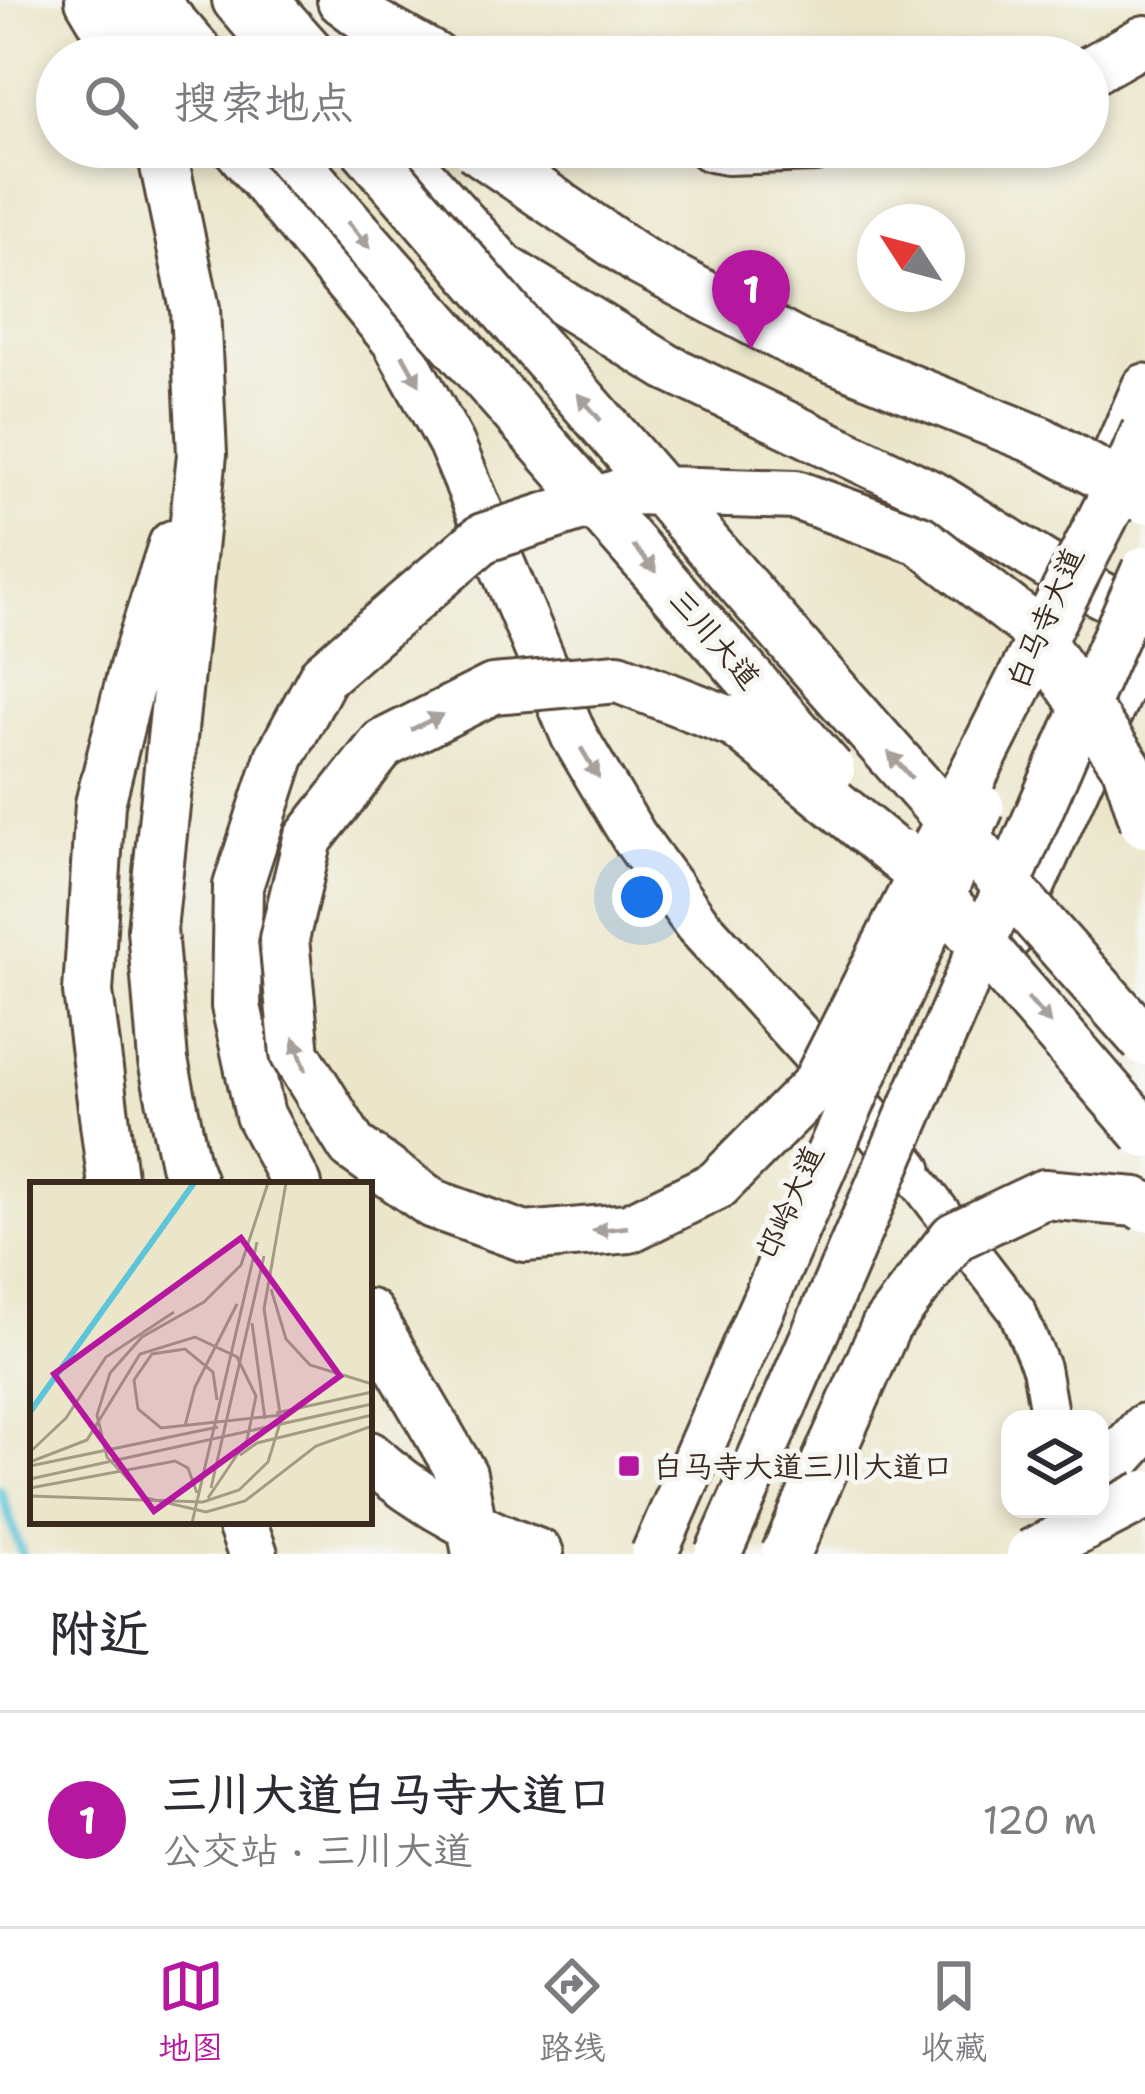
<!DOCTYPE html>
<html lang="zh">
<meta charset="utf-8">
<style>
:root{--surface:#fff;--page:#f2f2f3;--text:#2b2b33;--muted:#7c7c81;--line:#e1e1e2;--accent:#b5179e}
body{margin:0;font-family:"Shantell Sans","LXGW WenKai TC",sans-serif;background:var(--page);color:var(--text)}
.controls{position:absolute;right:36px;bottom:36px;display:grid;overflow:hidden;border-radius:24px;box-shadow:0 6px 18px #0003}
.controls button{width:108px;height:108px;display:grid;place-items:center;padding:0;border:0;border-bottom:3px solid var(--line);background:var(--surface);color:var(--text);font:60px sans-serif}
.compass{position:absolute;left:857px;top:204px;width:108px;height:108px;border-radius:50%;background:var(--surface);box-shadow:0 6px 18px #0003;rotate:306deg}
.you{position:absolute;left:642px;top:897px;width:42px;height:42px;margin:-30px;border:9px solid #fff;border-radius:50%;background:#1a73e8;box-shadow:0 0 0 18px #1a73e833}
.badge{display:grid;place-items:center;width:78px;height:78px;border-radius:50%;background:var(--accent);color:#fff;font-size:39px;font-weight:700}
.pin{position:absolute;translate:-50% -99px;filter:drop-shadow(0 3px 6px #0008)}
.pin::after{content:'';position:absolute;top:63px;width:42px;height:36px;background:inherit;clip-path:polygon(0 0,100% 0,50% 100%)}
.list{margin:0;padding:0;list-style:none}
h2{display:flex;justify-content:space-between;align-items:center;height:156px;margin:0;padding:0 48px;font-size:51px}
h2 small{font-size:39px;font-weight:400;color:var(--muted)}
.list li{display:grid;grid-template-columns:78px 1fr auto;gap:36px;align-items:center;box-sizing:border-box;height:216px;padding:0 48px;border-top:3px solid var(--line)}
.list b{display:block;font-size:45px;white-space:nowrap}
.list p{margin:0;font-size:39px;white-space:nowrap;color:var(--muted)}
.list em{font-size:39px;font-style:normal;color:var(--muted)}
.icon{flex:none;width:66px;height:66px;fill:none;stroke:currentColor;stroke-width:2;stroke-linecap:round;stroke-linejoin:round}
.map{position:relative;flex:none;width:1145px;height:1554px;overflow:hidden}
.search{position:absolute;background:var(--surface);box-shadow:0 6px 18px #0003;left:36px;right:36px;top:36px;height:132px;display:flex;align-items:center;gap:30px;box-sizing:border-box;padding:0 42px;border-radius:66px;color:var(--muted);font-size:45px}
.sheet{height:372px;background:var(--surface)}
nav{display:flex;justify-content:space-around;align-items:center;box-sizing:border-box;height:168px;border-top:3px solid var(--line);background:var(--surface);font-size:33px;color:var(--muted)}
nav a{display:grid;justify-items:center;gap:6px}
nav .on{color:var(--accent)}
.map>svg:first-child{display:block}
</style>
<div class="map">
<svg width="1145" height="1554" viewBox="0 0 1145 1554">
<rect width="100%" height="100%" fill="#f6f6f2"/>
<filter id="ink" filterUnits="userSpaceOnUse"><feTurbulence type="fractalNoise" baseFrequency=".00833" numOctaves="2"/><feDisplacementMap in="SourceGraphic" scale="24" xChannelSelector="R" yChannelSelector="G"/><feConvolveMatrix kernelMatrix="1 2 1 2 8 2 1 2 1" color-interpolation-filters="sRGB"/></filter>
<filter id="wash" filterUnits="userSpaceOnUse"><feTurbulence type="fractalNoise" baseFrequency=".004" numOctaves="4" result="noise"/><feDisplacementMap in="SourceGraphic" scale="48" xChannelSelector="R" yChannelSelector="G"/><feGaussianBlur stdDeviation="2.7" result="paint"/><feColorMatrix in="noise" values="0 0 0 0 0 0 0 0 0 0 0 0 0 0 0 0 0 1.4 0 .05"/><feComposite in="paint" operator="in"/></filter>
<g filter="url(#wash)">
<rect width="100%" height="100%" fill="#ebe6ca"/>
<g fill="none" stroke-linecap="round" stroke-linejoin="round">
<path stroke="#5dc5d9" stroke-width="9" d="M0,1489L22,1554"/>
</g>
</g>
<g filter="url(#ink)">
<g fill="none" stroke-linecap="round" stroke-linejoin="round">
<g stroke="#554638" stroke-width="42">
<path id="tertiary" d="M909,1170L1017,1311L1041,1368L1050,1419"/>
</g>
<g stroke="#554638" stroke-width="51">
<path id="primary" d="M110,0L158,57
M266,1L316,57
M235,147L395,341L451,443L574,736L634,837L697,924L843,1085L909,1170
M396,147L504,267L667,367L936,496L1063,575L1145,617
M1112,463L1145,387
M1009,937L1145,633"/>
</g>
<g stroke="#554638" stroke-width="54">
<path id="trunk" d="M90,0L124,57
M152,0L202,57
M237,0L286,57
M342,0L373,23L434,57
M1088,72L1145,40
M161,147L195,309L202,454L152,929L163,1061L185,1164L193,1185
M711,147L727,150L815,147
M113,1185L88,992L100,804L134,667L173,545
M297,1185L260,1115L236,1006L238,886L280,757L324,675
M369,1314L462,1474L477,1554
M369,1456C419,1501 475,1531 539,1554
M1100,1478L1145,1428
M241,1521L253,1554"/>
</g>
<use href="#tertiary" stroke="#fff" stroke-width="36"/>
<use href="#primary" stroke="#fff" stroke-width="45"/>
<use href="#trunk" stroke="#fff" stroke-width="48"/>
<g stroke="#554638" stroke-width="51" stroke-linecap="butt">
<path id="primary-bridge" d="M1110,510L1145,430
M654,1554L981,807
M718,1554C864,1227 1000,896 1145,569"/>
</g>
<g stroke="#554638" stroke-width="54" stroke-linecap="butt">
<path id="trunk-bridge" d="M282,147L830,770
M364,147L801,653L1145,1041
M474,147L642,262L795,343L1040,441L1145,499
M324,675L483,538L631,490L796,495L920,540L1028,624L1127,767L1145,823
M903,854L1145,1133
M920,874L737,724L618,678L493,689L383,744L308,839L284,939L295,1054L352,1146L433,1204L525,1237L629,1228L717,1185L816,1085L1123,478
M786,1554L886,1326L954,1237L1044,1194L1136,1202L1145,1207
M1031,1554L1145,1495"/>
</g>
<use href="#primary-bridge" stroke="#fff" stroke-width="45"/>
<use href="#trunk-bridge" stroke="#fff" stroke-width="48"/>
</g>
<defs><path id="oneway-solid" d="M-6-.8H1V-3.2L6.5 0L1 3.2V.8H-6Z" transform="scale(3)"/></defs>
<g fill="#a79f9a">
<use href="#oneway-solid" transform="translate(359 235) rotate(49)"/>
<use href="#oneway-solid" transform="translate(411 370) rotate(61)"/>
<use href="#oneway-solid" transform="translate(589 407) rotate(-131)"/>
<use href="#oneway-solid" transform="translate(645 559) rotate(49)"/>
<use href="#oneway-solid" transform="translate(427 722) rotate(-26)"/>
<use href="#oneway-solid" transform="translate(590 763) rotate(59)"/>
<use href="#oneway-solid" transform="translate(900 765) rotate(-132)"/>
<use href="#oneway-solid" transform="translate(1039 1011) rotate(49)"/>
<use href="#oneway-solid" transform="translate(300 1054) rotate(-109)"/>
<use href="#oneway-solid" transform="translate(610 1229) rotate(174)"/>
</g>
</g>
<rect fill="#b5179e" stroke="#f6f6f2" stroke-width="4.5" x="617" y="1454" width="24" height="24" rx="6"/>
<g text-anchor="middle" dominant-baseline="central" stroke-width="10" stroke-linejoin="round" paint-order="stroke">
<g font-size="30" fill="#3b2a1e" stroke="#f6f6f2">
<text transform="translate(1045 618) rotate(-67)">白马寺大道</text>
<text transform="translate(715 639) rotate(49)">三川大道</text>
<text transform="translate(790 1202) rotate(-66)">邙岭大道</text>
</g>
<g font-size="30" fill="#3b2a1e" stroke="#f6f6f2" text-anchor="start">
<text x="653" y="1466">白马寺大道三川大道口</text>
</g>
</g>
<g transform="translate(30 1182)">
<rect width="342" height="342" fill="#ebe6ca"/>
<path fill="none" stroke="#5dc5d9" stroke-width="6" d="M0,230L164,1"/>
<path fill="none" stroke="#a59b85" stroke-width="3" d="M238,1L211,83L174,120L112,155L80,191L67,233L77,275L116,316L176,330L215,319L286,264L342,244M241,107L256,157L280,183L342,202M222,141L235,237M187,218L183,190L155,167L122,172L104,198L108,227L131,246L251,233M246,231L342,210M155,244L165,205L207,122M0,270L36,236L76,175L144,130M210,273L227,261L342,233M0,280L57,258L110,172L165,155L207,175L226,214L217,258L178,316M0,284L188,245M0,297L342,222M0,306L145,279L158,286L167,311M181,306L234,74M0,314L173,320L209,308L238,280L251,238L234,127L256,1M162,341L227,60"/>
<path fill="#b5179e" fill-opacity="0.15" stroke="#b5179e" stroke-width="6" d="M211,56L310,194L124,329L24,192Z"/>
<rect width="342" height="342" fill="none" stroke="#3b2a1e" stroke-width="6"/>
</g>
</svg>
<div class="controls">
<button><svg class="icon" aria-label="layers" viewBox="0 0 24 24"><path d="M12 4l9 5-9 5-9-5zM3 14l9 5 9-5"/></svg></button>
</div>
<svg class="compass" viewBox="-18 -18 36 36"><path d="M0-13l5 13h-10z" fill="#e53935"/><path d="M0 13l5-13h-10z" fill="#7c7c81"/></svg>
<div class="you"></div>
<div class="pin badge" style="left:751px;top:349px">1</div>
<div class="search"><svg class="icon" aria-label="search" viewBox="0 0 24 24"><circle cx="10" cy="10" r="6"/><path d="M15 15l6 6"/></svg>搜索地点</div>
</div>
<section class="sheet">
<h2>附近<small></small></h2>
<ul class="list">
<li><span class="badge">1</span><div><b>三川大道白马寺大道口</b><p>公交站 · 三川大道</p></div><em>120 m</em></li>
</ul>
</section>
<nav>
<a class="on"><svg class="icon" aria-label="map" viewBox="0 0 24 24"><path d="M3 6l6-2 6 2 6-2v14l-6 2-6-2-6 2zM9 4v14M15 6v14"/></svg>地图</a>
<a><svg class="icon" aria-label="directions" viewBox="0 0 24 24"><path d="M12 3l9 9-9 9-9-9zM9 14v-3h6M13 9l2 2-2 2"/></svg>路线</a>
<a><svg class="icon" aria-label="saved" viewBox="0 0 24 24"><path d="M7 4h10v16l-5-4-5 4z"/></svg>收藏</a>
</nav>
